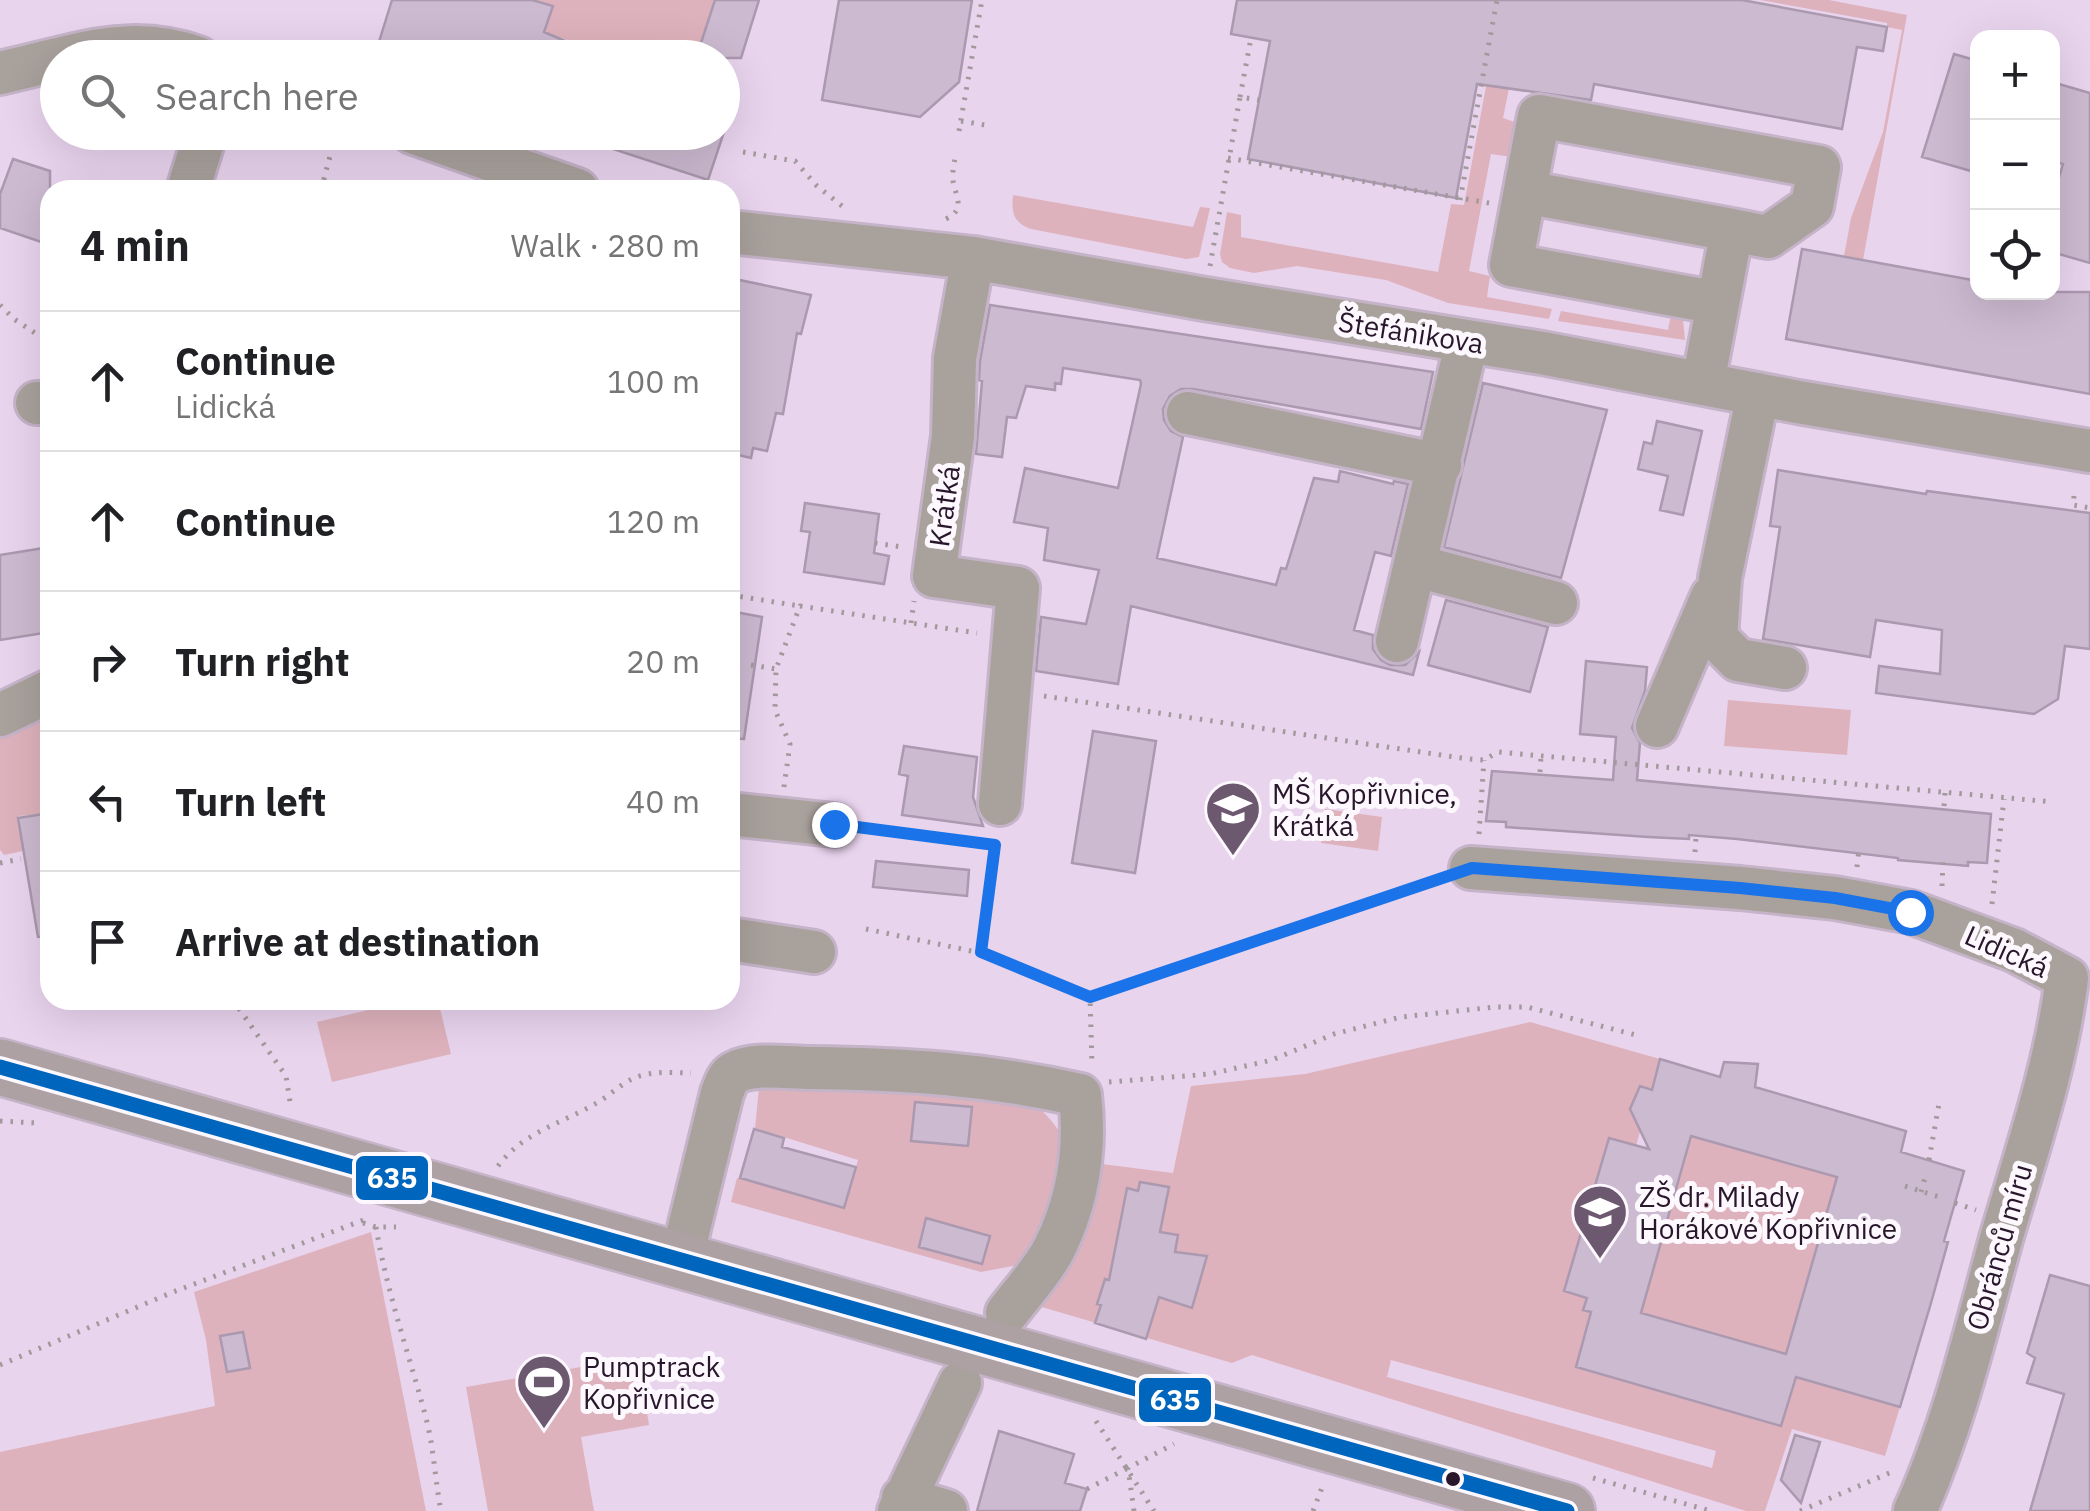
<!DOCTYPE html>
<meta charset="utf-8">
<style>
:root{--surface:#fff;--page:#f6f6f6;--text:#202124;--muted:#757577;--line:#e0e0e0}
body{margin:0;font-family:"IBM Plex Sans",sans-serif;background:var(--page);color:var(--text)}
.controls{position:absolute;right:30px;top:30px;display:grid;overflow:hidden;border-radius:20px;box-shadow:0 10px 40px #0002}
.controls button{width:90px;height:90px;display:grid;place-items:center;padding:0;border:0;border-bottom:2px solid var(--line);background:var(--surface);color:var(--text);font:50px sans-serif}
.stop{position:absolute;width:30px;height:30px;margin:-22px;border:8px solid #1a73e8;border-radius:50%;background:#fff}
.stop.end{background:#1a73e8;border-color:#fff;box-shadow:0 2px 10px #0008}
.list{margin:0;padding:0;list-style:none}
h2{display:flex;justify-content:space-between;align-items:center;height:130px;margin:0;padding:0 40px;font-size:42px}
h2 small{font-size:32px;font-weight:400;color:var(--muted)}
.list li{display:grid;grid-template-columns:65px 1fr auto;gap:30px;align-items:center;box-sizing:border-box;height:140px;padding:0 40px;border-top:2px solid var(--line)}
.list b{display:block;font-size:38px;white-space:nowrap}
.list p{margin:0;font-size:32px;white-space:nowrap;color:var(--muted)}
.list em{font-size:32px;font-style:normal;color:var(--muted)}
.icon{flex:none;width:55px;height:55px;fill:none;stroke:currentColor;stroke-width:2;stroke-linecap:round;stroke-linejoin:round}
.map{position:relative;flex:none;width:2090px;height:1511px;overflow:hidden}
.search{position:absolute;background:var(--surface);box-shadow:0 10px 40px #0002;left:40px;top:40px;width:700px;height:110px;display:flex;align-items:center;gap:25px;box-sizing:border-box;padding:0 35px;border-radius:55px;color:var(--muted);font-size:38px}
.panel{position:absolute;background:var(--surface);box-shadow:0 10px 40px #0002;left:40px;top:180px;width:700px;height:830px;border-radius:30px}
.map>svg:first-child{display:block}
</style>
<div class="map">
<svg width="2090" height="1511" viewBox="0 0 2090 1511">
<rect width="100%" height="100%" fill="#e9d4ee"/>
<path fill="#deb2bc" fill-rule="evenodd" d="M532,0H715L696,58L618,57L544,32L552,6Z
M1502,0L1513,69L1503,118L1520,124L1512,157L1491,154L1469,271L1490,276L1487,297L1552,309L1549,319L1448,303L1386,280L1297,266L1254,273L1230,268L1222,262L1220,254L1227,212L1241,215V237L1438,272L1451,204L1464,205Z
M1760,0H1829L1907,15L1863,260L1844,256L1851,218L1883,132L1902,30L1887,27V23Z
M1013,195L1193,227L1200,207L1210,208L1199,257L1186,259L1031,229C1014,223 1011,213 1013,195Z
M1672,309L1683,320L1685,340L1558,321L1561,311L1668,330Z
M1728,700L1851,710L1847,755L1724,746Z
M50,707V813L19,816L23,851L4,855L0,850V729Z
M1325,809L1382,817L1378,851L1321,843Z
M411,1000H438L451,1054L332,1082L317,1022Z
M1530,1022L1660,1059L1636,1146L1608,1138L1565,1291L1587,1298L1583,1309L1781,1426L1819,1296L1900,1407L1885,1456L1792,1429L1765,1511H1746L1252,1355L1232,1363L1035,1305L1095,1171L1102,1164L1173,1173L1191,1086L1305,1074ZM1391,1360L1716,1451L1712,1468L1387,1377Z
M760,1078L1022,1095C1044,1110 1056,1123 1068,1147L1033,1262L981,1272L731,1202L737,1178L844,1208L858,1160L755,1128Z
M1659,1126L1837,1177L1786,1354L1641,1313L1684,1161Z
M371,1232L426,1511H0V1452L215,1406L206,1340L194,1292Z
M638,1357L649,1425L581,1437L594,1511H488L466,1387Z"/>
<path fill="#ccbad0" stroke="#ab99af" stroke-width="2.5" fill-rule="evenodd" d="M392,0H532L553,6L544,32L605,58H374Z
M715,0H759L741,58H696Z
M839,0H972L959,82L920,117L822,100Z
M1237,0H1742L1887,27L1883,51L1857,47L1842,129L1594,84L1591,100L1477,84L1456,198L1248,159L1270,41L1231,34Z
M1954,54L1978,61V173L1922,157Z
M2052,82L2090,93V263L2052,252V201L2063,164L2052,161Z
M577,132H724L708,180L576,137Z
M13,159L50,171V245L0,228V194Z
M1802,249L1978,281V292H2090V394L1786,339Z
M730,278L811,295L801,334L797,333L783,414L776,413L767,451L753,448L751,458L730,453Z
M990,305L1433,372L1421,429L1193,389H1181L1170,396L1163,409L1164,420L1171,431L1183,437L1157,558L1276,585L1281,568L1286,569L1314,478L1338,482L1340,471L1393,484L1394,481L1408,484L1391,556L1375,552L1354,630L1373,635V649L1381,660L1390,665H1405L1419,652L1413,675L1131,606L1118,684L1036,671L1041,617L1086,624L1099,570L1044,560L1048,528L1014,522L1025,468L1118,488L1141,384L1140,380L1063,368L1061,384L1055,383V390L1026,386L1016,418L1007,417L1002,457L976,454L982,381L979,380L980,361Z
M1483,383L1607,410L1561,578L1444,547Z
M1657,421L1702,431L1683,515L1660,510L1668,476L1638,469L1644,442L1652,444Z
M1778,470L1926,494L1927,491L2090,513V649L2065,646L2058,699L2034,714L1876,693L1879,666L1940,674L1942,630L1876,620L1870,657L1763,639L1780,527L1770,526Z
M805,503L879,514L874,553L889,556L884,584L804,572L810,532L801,531Z
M50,547V632L0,640V555Z
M1446,600L1548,627L1530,692L1428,665Z
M730,611L762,617L744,739L730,738Z
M1586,661L1647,667L1645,691L1632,728L1640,743L1637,780L1991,814L1987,863L1968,862V866L1898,860V858L1737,839L1689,835V839L1648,837L1506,827V822L1486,821L1492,771L1613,780L1616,737L1580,734Z
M1093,731L1156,741L1135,873L1072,863Z
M904,746L977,757L973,797L983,826L902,815L908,776L899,774Z
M50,813V936L38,937L18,818Z
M876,861L969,870L967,896L873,887Z
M1660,1059L1720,1077L1724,1062L1758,1064L1755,1087L1906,1131L1901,1152L1964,1171L1944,1241L1948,1242L1931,1303L1900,1407L1796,1377L1781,1426L1576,1367L1591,1312L1583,1310L1587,1298L1564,1291L1609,1138L1649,1149L1630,1109L1640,1086L1652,1090ZM1691,1136L1837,1177L1786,1354L1641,1313Z
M915,1102L972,1107L968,1146L911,1141Z
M754,1129L784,1138L782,1147L856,1167L844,1208L740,1178Z
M1140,1182L1169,1187L1160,1232L1178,1235L1175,1252L1207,1256L1192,1308L1159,1297L1146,1339L1095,1323L1101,1305L1097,1304L1105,1279L1109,1280L1127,1188L1138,1191Z
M926,1218L990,1236L982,1264L919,1247Z
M2050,1275L2090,1286V1511H2030L2064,1394L2027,1383L2035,1358L2027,1353Z
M243,1332L250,1368L227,1372L220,1336Z
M999,1431L1074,1454L1065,1483L1087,1489L1080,1511H977Z
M1795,1435L1820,1442L1801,1503L1781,1480Z"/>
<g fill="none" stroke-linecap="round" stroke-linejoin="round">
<g stroke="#c5b3c8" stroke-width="48">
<path id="minor" d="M62,58C109,46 151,41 198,58
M0,73L58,59
M412,132L577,190
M188,190L206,132
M1525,192L1732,230
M730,232L973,258L1205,299L1542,353L1798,402L2090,451
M973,258L955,358L953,436L934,576L1018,588L1000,804
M1703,383L1732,230L1768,237L1812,206L1819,167L1539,116L1511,265L1718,303
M1758,394L1720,578L1716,638L1738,660L1785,668
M37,403H50
M1188,413L1440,465
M1417,566L1556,603
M1397,641L1467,341
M0,715L50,691
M1657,726L1712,597
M730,814L834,825
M1471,868L1740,888L1835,898L1911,912L2014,950L2067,978C2056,1067 2026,1153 2001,1239C1976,1330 1954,1425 1915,1511
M730,939L814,952
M681,1261L722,1093C725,1086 727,1077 734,1073C754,1062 789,1068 811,1068C905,1069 987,1074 1080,1095C1086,1148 1078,1201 1054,1249C1042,1272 1022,1293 1007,1313
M903,1498L946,1511
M899,1511L960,1383"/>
</g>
<g stroke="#c5b3c8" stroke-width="60">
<path id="major" d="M0,1067C521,1219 1045,1362 1567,1511"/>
</g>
<path stroke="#a2999c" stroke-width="5" stroke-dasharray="2.5 8" stroke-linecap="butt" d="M1240,97L1251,38
M961,121L985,125
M959,131L982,0
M743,152L795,161L817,186L842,206
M1228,158L1489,203
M321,190L334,141
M1460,200L1497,0
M946,219C966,209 956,198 953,181C952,172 954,163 956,154
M1210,266L1240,97L1259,100
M0,305L14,319L50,343
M2074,496L2073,505L2090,508
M875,543L902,547
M730,595L800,606
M911,623L914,601
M751,665L776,669
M1044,696L1468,759L1484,760L1498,752L2053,802
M1540,772L1541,757
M784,787L790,744L775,710L776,669L800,606L977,633
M1944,806L1945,793
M869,829L995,845
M1479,834L1484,760
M1695,852L1696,836
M0,863L21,859
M1857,867L1859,850
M1942,886L1943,859
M1992,904L2004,799
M866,929L981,953L1090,997L1092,1065
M981,953L995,846
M1090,997L1438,881
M233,1000L286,1076L291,1108
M1109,1082L1210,1074L1272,1060L1334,1034L1401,1017L1495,1007H1527L1636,1035
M0,1121L37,1123
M1929,1160L1940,1098
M498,1166C526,1129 566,1123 603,1099C616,1090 627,1079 643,1075C659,1071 675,1073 691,1073
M1905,1186L1942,1198
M1921,1192L1926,1174
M1955,1203L1976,1210
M363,1223L376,1227H396
M376,1227C387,1293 409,1354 426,1418C434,1449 435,1480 441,1511
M0,1365L173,1292L369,1218
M1096,1421L1154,1511
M1593,1478L1711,1511
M1087,1489L1128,1468
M1134,1511L1128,1468L1174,1444
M1313,1511L1323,1485
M1800,1511L1894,1471"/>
<use href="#minor" stroke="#a9a19c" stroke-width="42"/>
<use href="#major" stroke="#aea1a3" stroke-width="55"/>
<g stroke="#fdf8fe" stroke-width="22">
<path id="bus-1" d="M0,1067L1567,1511"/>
</g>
<use href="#bus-1" stroke="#0065bd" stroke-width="15"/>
</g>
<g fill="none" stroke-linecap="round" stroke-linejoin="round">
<path stroke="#1a73e8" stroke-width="12" d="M834,824L995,845L981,952L1090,997L1472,868L1740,888L1835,898L1910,912"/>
</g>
<defs>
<g id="school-pin" transform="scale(2.875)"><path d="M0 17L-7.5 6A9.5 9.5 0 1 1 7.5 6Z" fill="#6c586f" stroke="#fdf8fe"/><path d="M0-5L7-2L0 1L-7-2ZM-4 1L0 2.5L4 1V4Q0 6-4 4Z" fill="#fff"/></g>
<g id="stadium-pin" transform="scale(2.875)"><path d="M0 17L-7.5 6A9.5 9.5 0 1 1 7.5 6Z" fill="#6c586f" stroke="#fdf8fe"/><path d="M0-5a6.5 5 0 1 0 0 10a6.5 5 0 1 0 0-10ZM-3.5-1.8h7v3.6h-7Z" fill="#fff"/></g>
</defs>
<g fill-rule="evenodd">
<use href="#school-pin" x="1233" y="809"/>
<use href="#school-pin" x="1600" y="1212"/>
<use href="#stadium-pin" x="544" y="1382"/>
</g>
<circle fill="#28162b" stroke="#fdf8fe" stroke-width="4" cx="1453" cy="1479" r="9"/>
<g text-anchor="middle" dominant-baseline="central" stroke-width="10" stroke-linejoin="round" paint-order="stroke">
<g font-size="28" fill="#28162b" stroke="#fdf8fe">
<text transform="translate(1411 332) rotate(9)">Štefánikova</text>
<text transform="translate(944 506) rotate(-82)">Krátká</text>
<text transform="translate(2007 951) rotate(24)">Lidická</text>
<text transform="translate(1999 1247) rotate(-74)">Obránců míru</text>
</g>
<g font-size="28" fill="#28162b" stroke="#fdf8fe" text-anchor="start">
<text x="1272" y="793">MŠ Kopřivnice,<tspan x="1272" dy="32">Krátká</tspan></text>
<text x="1639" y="1196">ZŠ dr. Milady<tspan x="1639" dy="32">Horákové Kopřivnice</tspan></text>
<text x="583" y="1366">Pumptrack<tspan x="583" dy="32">Kopřivnice</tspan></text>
</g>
</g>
<g stroke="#fdf8fe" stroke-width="4">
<rect x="354" y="1154" width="76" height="48" rx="10" fill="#0065bd"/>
<rect x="1137" y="1376" width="76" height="48" rx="10" fill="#0065bd"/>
</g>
<g font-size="28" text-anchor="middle" font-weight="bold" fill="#fff">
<text x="392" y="1188">635</text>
<text x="1175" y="1410">635</text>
</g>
</svg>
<div class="controls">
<button>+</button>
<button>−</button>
<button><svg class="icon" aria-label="locate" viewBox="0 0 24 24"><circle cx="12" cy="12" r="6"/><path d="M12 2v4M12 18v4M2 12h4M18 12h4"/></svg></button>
</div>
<div class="stop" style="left:1910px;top:912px"></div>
<div class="stop end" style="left:834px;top:824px"></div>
<div class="search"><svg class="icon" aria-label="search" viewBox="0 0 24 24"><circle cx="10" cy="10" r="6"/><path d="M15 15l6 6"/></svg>Search here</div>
<section class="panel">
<h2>4 min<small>Walk · 280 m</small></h2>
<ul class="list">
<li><svg class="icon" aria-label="ahead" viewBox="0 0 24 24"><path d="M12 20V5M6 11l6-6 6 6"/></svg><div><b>Continue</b><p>Lidická</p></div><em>100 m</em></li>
<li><svg class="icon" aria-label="ahead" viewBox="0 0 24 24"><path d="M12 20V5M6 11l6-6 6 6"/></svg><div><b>Continue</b></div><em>120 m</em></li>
<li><svg class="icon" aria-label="right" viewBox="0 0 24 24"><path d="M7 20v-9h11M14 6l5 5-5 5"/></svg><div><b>Turn right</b></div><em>20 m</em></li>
<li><svg class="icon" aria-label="left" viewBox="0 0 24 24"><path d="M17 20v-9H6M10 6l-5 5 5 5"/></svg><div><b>Turn left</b></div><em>40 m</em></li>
<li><svg class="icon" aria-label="arrive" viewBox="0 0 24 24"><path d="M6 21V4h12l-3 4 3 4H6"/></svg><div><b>Arrive at destination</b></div></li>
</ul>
</section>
</div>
